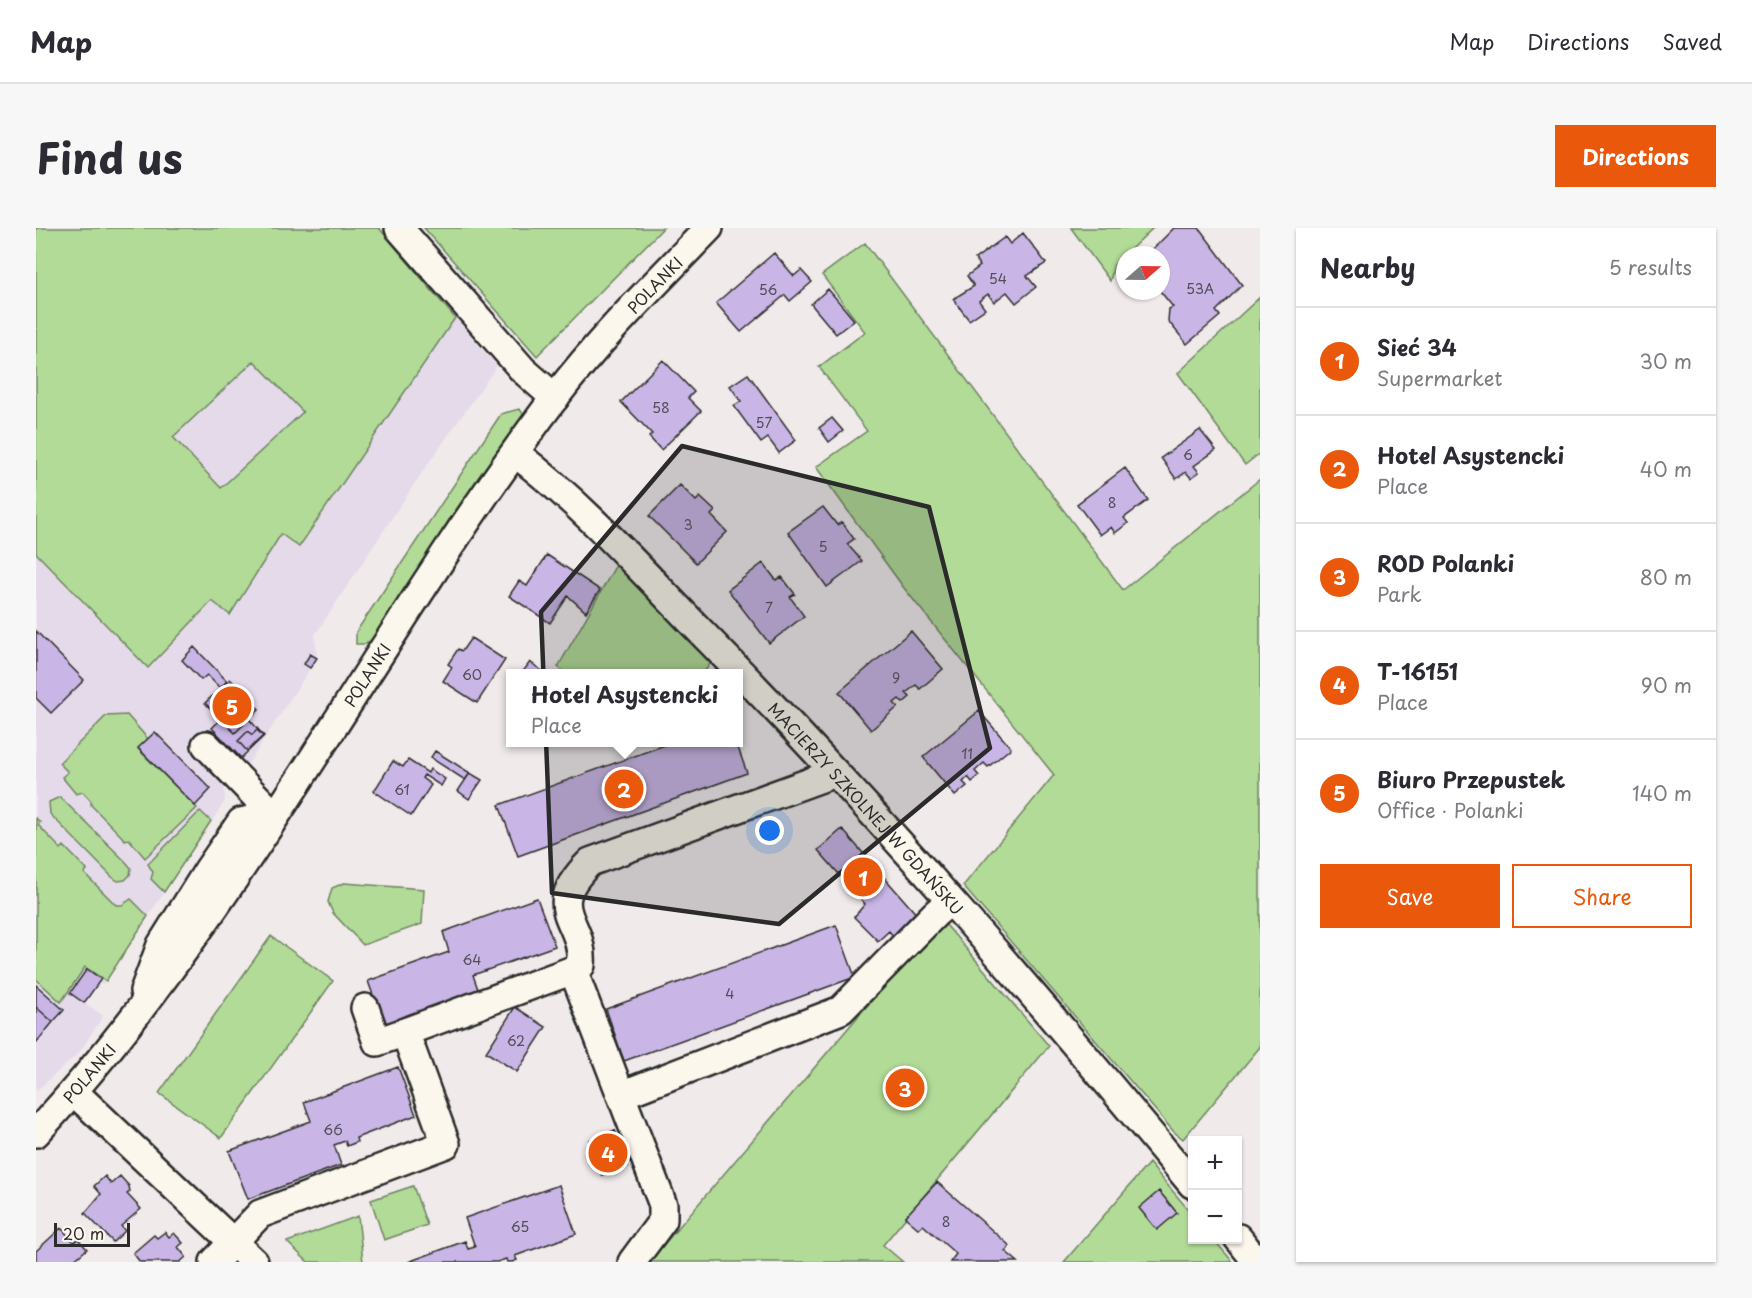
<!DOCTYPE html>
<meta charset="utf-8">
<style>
:root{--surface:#fff;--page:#f7f7f7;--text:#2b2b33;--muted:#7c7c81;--line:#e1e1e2;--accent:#ea580c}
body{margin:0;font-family:"Playpen Sans",sans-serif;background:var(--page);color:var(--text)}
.controls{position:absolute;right:18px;bottom:18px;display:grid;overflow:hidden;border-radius:0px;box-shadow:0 2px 4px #0004}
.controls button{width:54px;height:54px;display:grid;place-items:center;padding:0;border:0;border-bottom:2px solid var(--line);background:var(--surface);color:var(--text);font:30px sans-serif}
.compass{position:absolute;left:1080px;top:18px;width:54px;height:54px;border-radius:50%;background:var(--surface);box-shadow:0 2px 4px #0004;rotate:70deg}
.scale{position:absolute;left:18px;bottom:15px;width:76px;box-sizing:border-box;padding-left:6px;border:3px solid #2b2b2b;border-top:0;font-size:16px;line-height:21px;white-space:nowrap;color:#2b2b2b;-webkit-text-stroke:4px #fbf7ec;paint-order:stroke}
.you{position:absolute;left:734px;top:603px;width:21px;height:21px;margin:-15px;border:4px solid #fff;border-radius:50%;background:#1a73e8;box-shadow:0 0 0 9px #1a73e833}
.badge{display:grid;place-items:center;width:39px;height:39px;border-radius:50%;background:var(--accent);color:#fff;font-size:20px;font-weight:700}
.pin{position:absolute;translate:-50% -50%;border:3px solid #fff;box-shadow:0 2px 6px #0006}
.popup{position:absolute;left:470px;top:441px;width:237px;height:78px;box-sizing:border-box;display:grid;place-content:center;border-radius:0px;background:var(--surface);filter:drop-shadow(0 2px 4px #0005);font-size:20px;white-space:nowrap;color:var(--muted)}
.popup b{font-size:22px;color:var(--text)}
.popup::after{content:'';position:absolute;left:50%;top:100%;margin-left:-12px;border:12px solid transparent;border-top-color:var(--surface)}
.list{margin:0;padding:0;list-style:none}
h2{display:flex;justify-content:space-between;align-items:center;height:78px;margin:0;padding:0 24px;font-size:26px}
h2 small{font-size:20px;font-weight:400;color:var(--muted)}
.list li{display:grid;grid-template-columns:39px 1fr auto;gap:18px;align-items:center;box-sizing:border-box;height:108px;padding:0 24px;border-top:2px solid var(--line)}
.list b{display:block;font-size:22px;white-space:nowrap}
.list p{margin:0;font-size:20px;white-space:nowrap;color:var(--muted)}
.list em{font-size:20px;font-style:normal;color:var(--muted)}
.actions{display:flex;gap:12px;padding:18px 24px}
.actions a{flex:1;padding:14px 0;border:2px solid var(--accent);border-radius:0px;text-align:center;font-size:21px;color:var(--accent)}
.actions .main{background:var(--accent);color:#fff}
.map{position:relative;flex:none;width:1224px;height:1034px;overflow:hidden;border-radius:0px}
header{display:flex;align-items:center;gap:36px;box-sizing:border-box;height:84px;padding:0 30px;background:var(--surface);border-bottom:2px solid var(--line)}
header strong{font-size:28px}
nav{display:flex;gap:33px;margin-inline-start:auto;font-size:21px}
.intro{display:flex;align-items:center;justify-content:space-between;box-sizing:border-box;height:144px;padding:0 36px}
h1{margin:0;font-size:42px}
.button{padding:15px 27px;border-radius:0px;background:var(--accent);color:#fff;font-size:21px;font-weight:700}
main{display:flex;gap:36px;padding:0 36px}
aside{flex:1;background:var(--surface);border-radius:0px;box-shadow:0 2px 4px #0004}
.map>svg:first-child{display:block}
</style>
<header>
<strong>Map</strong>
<nav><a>Map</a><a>Directions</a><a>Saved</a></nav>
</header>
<div class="intro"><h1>Find us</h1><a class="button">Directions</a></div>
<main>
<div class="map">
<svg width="1224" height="1034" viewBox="0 0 1224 1034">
<rect width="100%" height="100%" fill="#f1eaeb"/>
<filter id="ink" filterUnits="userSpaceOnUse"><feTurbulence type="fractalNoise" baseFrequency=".0167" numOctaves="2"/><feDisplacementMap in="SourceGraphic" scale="12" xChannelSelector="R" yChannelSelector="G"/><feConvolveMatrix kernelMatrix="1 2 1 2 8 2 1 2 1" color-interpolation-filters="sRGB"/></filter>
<g filter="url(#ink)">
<path fill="#e5daea" d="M0,0H343L461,138L385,246L279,407L281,430L212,536L188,559L189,573L67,756L64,755L49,775L67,788L43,825L0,863Z"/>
<path fill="#b2db97" stroke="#6e8361" stroke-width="1.5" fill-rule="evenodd" d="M0,0H343L419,90L263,319L245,306L194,387L176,373L112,440L0,325ZM218,133L267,184L185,260L137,209Z
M388,0H627L501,128Z
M1035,0H1117L1078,37L1074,53Z
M829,15L1087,362L1224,251V819L1147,911L1138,904L927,658L1018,547L868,360L780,239L831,203L783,139L829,104L786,47Z
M1224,69V225L1209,237L1142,145Z
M483,181L487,185V190L413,292L338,409L330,416H320V404L465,186Z
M580,337L676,433L667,446H531L522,439Z
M91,487L112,511L102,521L161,580L109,630L93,611L89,612L55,577V573L47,564L40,566L26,549L32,544L23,535L70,488Z
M24,569L90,634L95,640L94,647L89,652L82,653L76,649L14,586L13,574Z
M164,583L175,593L128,664L115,651L117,644L112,636Z
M0,590L4,594L2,597L25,621L28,618L51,642L48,645L80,677H86L95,671L112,688L70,753L49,739L25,774L0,751Z
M308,655L388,661L386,696L327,717L297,685L292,674L296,660Z
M905,691L1013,818L847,1017L867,1034H613Z
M235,708L297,753L185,910L123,865Z
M1113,935L1156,986V1012H1178L1197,1034H1028Z
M377,958L391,997L348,1012L335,972Z
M322,988L327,1034H272L251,1014Z"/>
<path fill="#cab6e6" stroke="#2b2b2b" stroke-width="1.5" d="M1138,0H1163L1206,57L1180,83L1184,88L1151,116L1132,93L1133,81L1137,79L1124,63L1125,27H1111Z
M987,5L1010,35L991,48L1000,59L980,75L971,64L958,74L952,66L943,73L949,81L933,92L917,71L938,58L931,48L944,38L939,31L969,9L974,16Z
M738,25L758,48L765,42L776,54L754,73L749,67L705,104L680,75Z
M792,61L818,92L800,106L775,76Z
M627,132L658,164L652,170L665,183L625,222L613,209L616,206L585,174Z
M712,146L760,212L743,225L732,210L725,215L698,178L705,173L694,158Z
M796,190L807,203L793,214L783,200Z
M1164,202L1180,222L1158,238L1163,244L1155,250L1150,244L1140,251L1125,230Z
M1089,240L1112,272L1088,290L1092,295L1079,305L1075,299L1064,307L1041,276Z
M644,257L660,273L664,269L679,283L675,287L691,304L660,335L613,288Z
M787,279L801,297L806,294L818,311L811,316L826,333L791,359L752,304Z
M511,327L564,362L550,384L532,368L514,395L473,368L483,353L491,358Z
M727,335L740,352L746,349L759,366L754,369L768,388L733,415L692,362Z
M0,403L48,452L15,485L0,470Z
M875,403L907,441L884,461L880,457L870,465L874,469L867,475L863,471L858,475L862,479L835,502L803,464Z
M435,410L469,432L441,475L407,453L416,439L412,436L422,421L426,423Z
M158,419L191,453L184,460L171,447L165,452L146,432Z
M274,426L281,430L274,440L268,436Z
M494,434L510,446L486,445Z
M194,451L223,481L199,505L169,475Z
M943,483L975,520L952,539L948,535L939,543L943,548L936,554L932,549L927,554L931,558L919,568L887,529Z
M185,491L199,505L213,491L228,508L205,530L176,500Z
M221,502L227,508L211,523L202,513L212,503L216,507Z
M119,504L175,561L159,578L102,520Z
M637,514H700L711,545L482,628L463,577Z
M399,523L434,545L429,552L401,534L395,529Z
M372,532L392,545L394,541L409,551L405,558L388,547L386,550L395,557L375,588L338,563L357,533L367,539Z
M434,545L446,552L433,571L422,563Z
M806,601L882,688L858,709L853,703L842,713L818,689L829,676L782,622Z
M501,670L519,718L437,747L444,767L349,801L332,753L413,724L407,704Z
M800,697L819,749L588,833L570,781Z
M51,741L65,751L48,775L34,765Z
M0,757L28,782L17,794L0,779Z
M0,779L17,794L0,815Z
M479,779L510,799L481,844L450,824Z
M362,839L380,887L320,910L321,914L311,918L309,913L298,917L305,937L212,971L193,923L275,893L268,874Z
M579,902L592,938L566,947L553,912Z
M69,948L75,956L84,948L93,958L94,964L91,966L105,981L85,998L89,1003L77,1014L49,985L65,966L58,958Z
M901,954L974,1018L969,1023L982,1034H914L920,1026L887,997L883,1001L869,989Z
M523,957L540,1006L479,1028L481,1032L476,1034H471L470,1031L461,1034H372L429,1013L432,1021L439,1019L429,990Z
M1123,963L1141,985L1121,1002L1103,980Z
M25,1000L38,1014L42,1011L51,1021L36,1034H0V1023Z
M129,1004L133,1009L138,1005L147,1015L142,1019L150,1029L144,1034H104L97,1025L118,1007L121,1010Z"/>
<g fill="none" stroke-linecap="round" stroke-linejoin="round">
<g stroke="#2b2b2b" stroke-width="32">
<g id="minor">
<path d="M363,0L487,142L519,170"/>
<path id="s1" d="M479,225C550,279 611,349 674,413C843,585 1002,770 1156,956"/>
<path d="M170,517L238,587"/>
<path d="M537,742L627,977V992L596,1034"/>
<path d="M108,763L125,717L172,642L205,594L238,587"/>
<path d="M329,780L341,814L369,804"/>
<path d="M38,864L218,1034"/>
<path d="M585,867L805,782L899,686L914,673"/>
<path id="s2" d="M0,905C206,683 338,408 520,168C566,108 620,55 673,0"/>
<path d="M1202,1010L1221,1034"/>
<path d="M178,1034L224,986L410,916L369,804L537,742L545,737C549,690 504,684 554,634L799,545"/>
</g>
</g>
<use href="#minor" stroke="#fbf7ec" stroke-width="27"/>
</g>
</g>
<path fill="#2b2b2b" fill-opacity="0.2" stroke="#2b2b2b" stroke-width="4.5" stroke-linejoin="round" d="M646,218L893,279L954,520L743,696L516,665L505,384Z"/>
<g text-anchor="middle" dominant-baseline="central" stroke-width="4.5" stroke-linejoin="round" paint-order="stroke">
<g font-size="14" fill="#534e5a">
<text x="962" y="50">54</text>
<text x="1164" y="60">53A</text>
<text x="732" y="61">56</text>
<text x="625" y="179">58</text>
<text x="728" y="194">57</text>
<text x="1152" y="226">6</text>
<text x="1076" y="274">8</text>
<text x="652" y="296">3</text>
<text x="787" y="318">5</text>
<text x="733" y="379">7</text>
<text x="436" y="446">60</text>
<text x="860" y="449">9</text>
<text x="931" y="525">11</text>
<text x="366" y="561">61</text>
<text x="436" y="731">64</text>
<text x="694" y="765">4</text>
<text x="480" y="812">62</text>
<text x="297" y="901">66</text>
<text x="910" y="993">8</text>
<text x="484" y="998">65</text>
</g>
<g font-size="16" fill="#2b2b2b" stroke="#fbf7ec">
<text stroke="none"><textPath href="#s2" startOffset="1052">POLANKI</textPath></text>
<text stroke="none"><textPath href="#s2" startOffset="566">POLANKI</textPath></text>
<text stroke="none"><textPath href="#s1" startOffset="500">MACIERZY SZKOLNEJ W GDAŃSKU</textPath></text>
<text stroke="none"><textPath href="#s2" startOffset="80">POLANKI</textPath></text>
</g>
</g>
</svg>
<div class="controls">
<button>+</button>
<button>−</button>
</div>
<svg class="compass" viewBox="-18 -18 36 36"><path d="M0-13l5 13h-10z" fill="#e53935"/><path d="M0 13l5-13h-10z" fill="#7c7c81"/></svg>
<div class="scale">20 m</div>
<div class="you"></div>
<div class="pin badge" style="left:827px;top:649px">1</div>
<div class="pin badge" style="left:588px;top:561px">2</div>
<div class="popup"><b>Hotel Asystencki</b>Place</div>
<div class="pin badge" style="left:869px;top:860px">3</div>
<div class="pin badge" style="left:572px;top:925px">4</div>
<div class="pin badge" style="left:196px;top:478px">5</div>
</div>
<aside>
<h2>Nearby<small>5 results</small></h2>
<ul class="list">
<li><span class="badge">1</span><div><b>Sieć 34</b><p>Supermarket</p></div><em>30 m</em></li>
<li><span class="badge">2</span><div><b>Hotel Asystencki</b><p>Place</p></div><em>40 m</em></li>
<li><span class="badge">3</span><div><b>ROD Polanki</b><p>Park</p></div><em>80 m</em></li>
<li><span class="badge">4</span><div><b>T-16151</b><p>Place</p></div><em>90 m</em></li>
<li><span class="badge">5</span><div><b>Biuro Przepustek</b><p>Office · Polanki</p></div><em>140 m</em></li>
</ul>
<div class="actions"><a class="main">Save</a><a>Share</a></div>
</aside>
</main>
